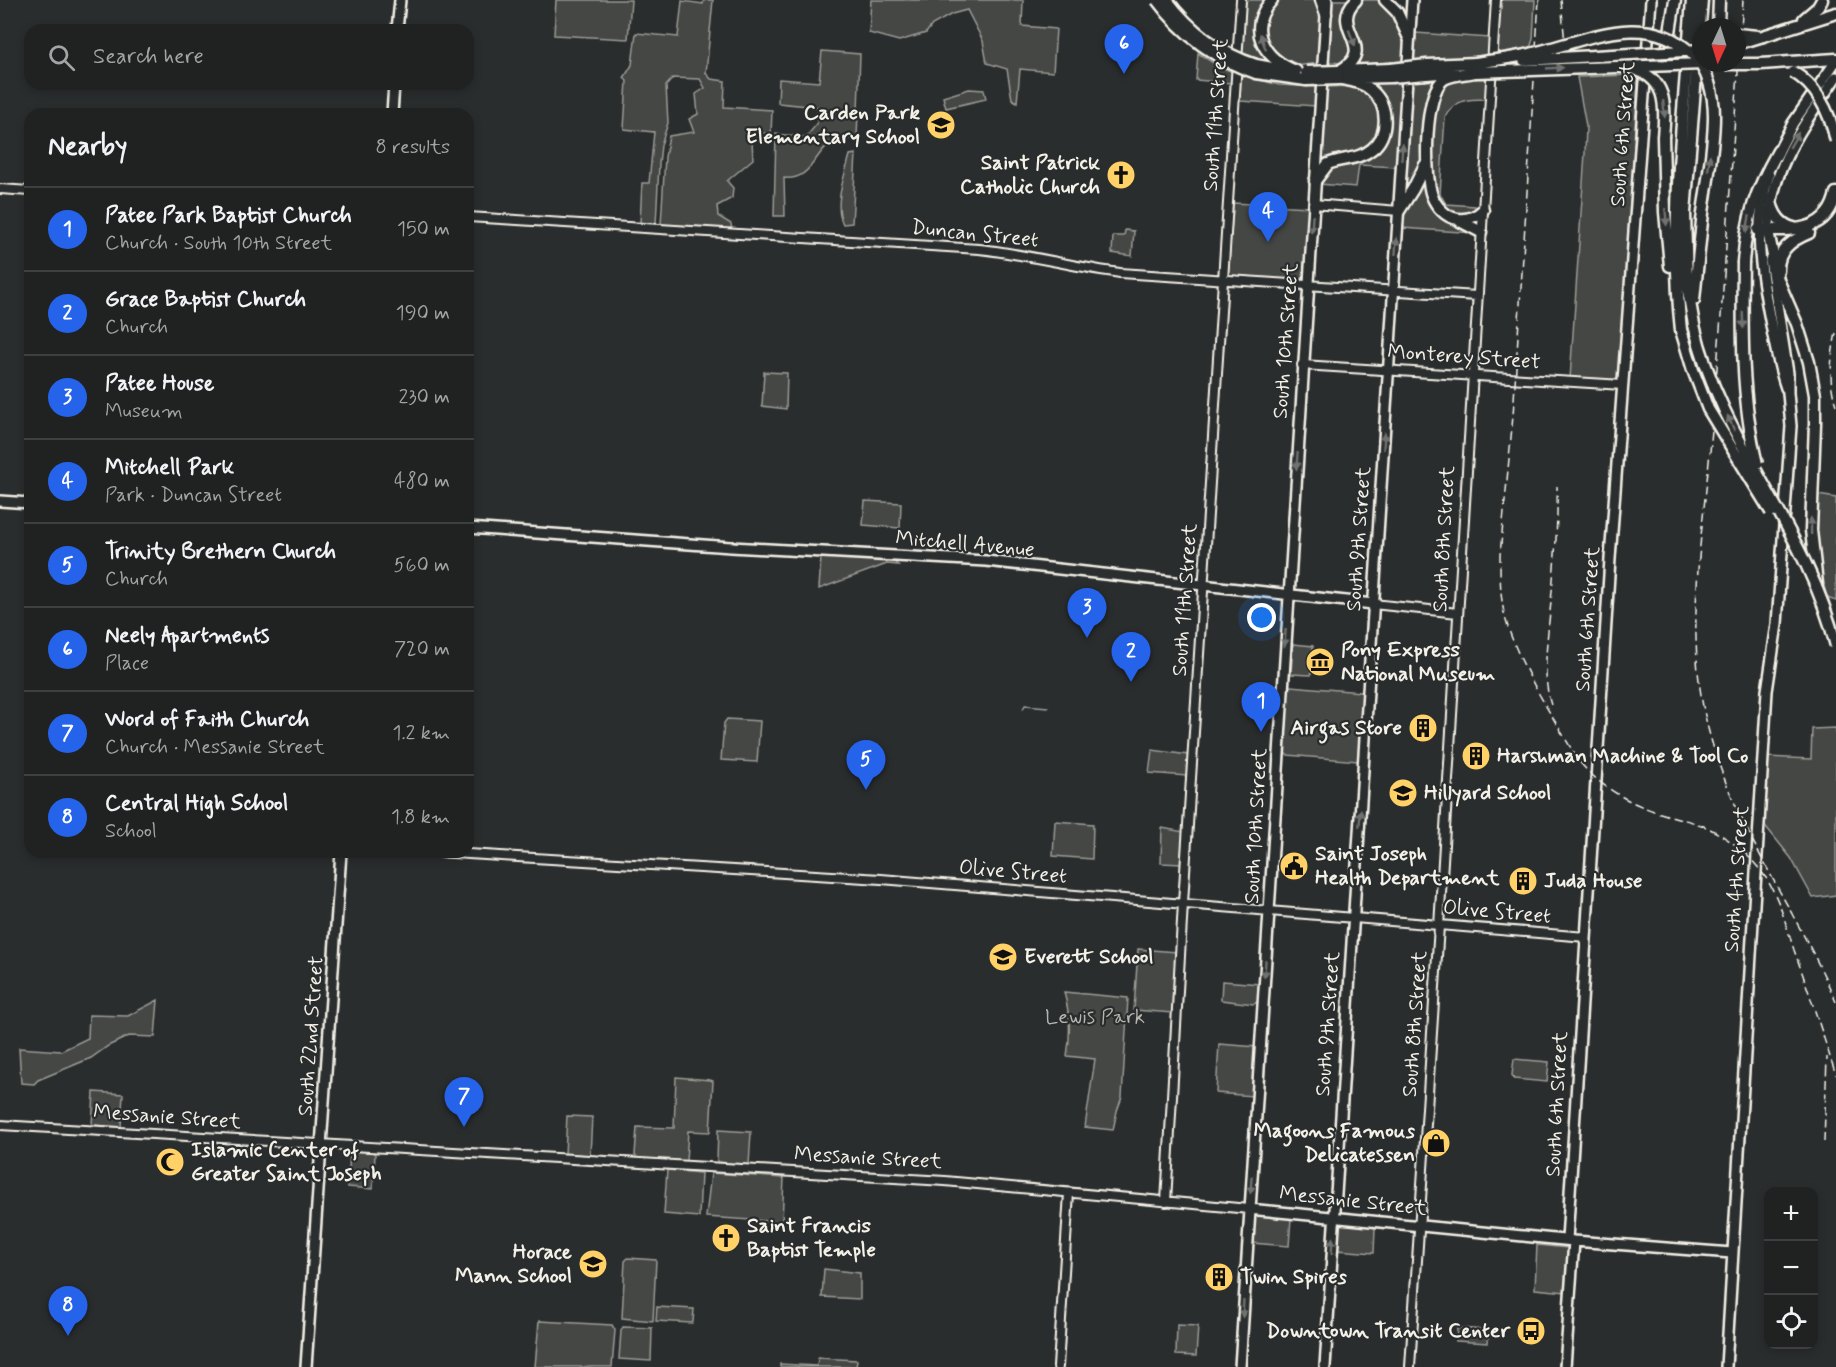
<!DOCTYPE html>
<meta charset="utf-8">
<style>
:root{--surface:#202222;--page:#2d2f2f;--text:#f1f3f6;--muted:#a2a4a5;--line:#3d3f40;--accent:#2563eb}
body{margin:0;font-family:Mynerve,sans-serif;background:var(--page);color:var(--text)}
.controls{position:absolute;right:18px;bottom:18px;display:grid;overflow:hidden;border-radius:12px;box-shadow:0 3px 9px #0003}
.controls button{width:54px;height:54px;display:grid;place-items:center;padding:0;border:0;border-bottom:2px solid var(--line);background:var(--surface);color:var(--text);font:30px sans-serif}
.compass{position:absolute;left:1692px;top:18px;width:54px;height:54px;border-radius:50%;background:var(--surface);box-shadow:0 3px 9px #0003;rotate:184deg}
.you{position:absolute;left:1262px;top:618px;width:21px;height:21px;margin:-15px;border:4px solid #fff;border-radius:50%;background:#1a73e8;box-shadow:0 0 0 9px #1a73e833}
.badge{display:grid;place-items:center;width:39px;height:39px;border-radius:50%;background:var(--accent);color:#fff;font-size:20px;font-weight:700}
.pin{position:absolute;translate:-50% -50px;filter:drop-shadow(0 2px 3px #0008)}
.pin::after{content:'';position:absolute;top:32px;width:21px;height:18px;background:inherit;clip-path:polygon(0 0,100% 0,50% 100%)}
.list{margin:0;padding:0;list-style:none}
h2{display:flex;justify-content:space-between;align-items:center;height:78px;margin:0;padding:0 24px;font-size:26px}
h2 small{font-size:20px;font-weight:400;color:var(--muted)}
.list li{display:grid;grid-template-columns:39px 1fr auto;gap:18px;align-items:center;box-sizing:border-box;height:84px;padding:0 24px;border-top:2px solid var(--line)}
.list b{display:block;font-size:22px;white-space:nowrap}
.list p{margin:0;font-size:20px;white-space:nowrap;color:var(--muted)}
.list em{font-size:20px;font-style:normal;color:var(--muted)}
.icon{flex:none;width:33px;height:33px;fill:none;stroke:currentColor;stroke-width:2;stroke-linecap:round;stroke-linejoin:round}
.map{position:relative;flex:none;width:1836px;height:1367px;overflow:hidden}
.search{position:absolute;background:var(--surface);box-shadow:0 3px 9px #0003;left:24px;top:24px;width:450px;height:66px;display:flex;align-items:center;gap:15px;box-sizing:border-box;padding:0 21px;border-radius:18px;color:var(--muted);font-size:22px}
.panel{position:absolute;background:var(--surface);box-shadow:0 3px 9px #0003;left:24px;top:108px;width:450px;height:750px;border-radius:18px}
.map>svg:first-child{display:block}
</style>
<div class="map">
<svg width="1836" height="1367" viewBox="0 0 1836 1367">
<rect width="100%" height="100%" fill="#2a2d2e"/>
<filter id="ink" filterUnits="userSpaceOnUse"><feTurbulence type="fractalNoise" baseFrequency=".0167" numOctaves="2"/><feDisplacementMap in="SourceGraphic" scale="12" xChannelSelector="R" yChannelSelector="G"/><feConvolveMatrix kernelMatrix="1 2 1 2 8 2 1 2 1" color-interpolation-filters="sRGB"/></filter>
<g filter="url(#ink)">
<path fill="#444645" stroke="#9c9c96" stroke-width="1.5" d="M556,0H631L628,39L554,35Z
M704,0H713L706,73L711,79L725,81L724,107L772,110L771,134L762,133L752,141L753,159L727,181L733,188L732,198L717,206L718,216L731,224L732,230L661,225L665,157L669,136L694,132L689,119L698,114L696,94L705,88L700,79L673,78L666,86L668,123L661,145L659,164L656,224L640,223L642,183H649L654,132L624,129L627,81L624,78L632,65L636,33L678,37L682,1L703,4Z
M871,0H1023L1022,26L1056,29L1053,72L1020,69L1017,102L1012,99L1007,69L987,63L983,41L967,10L952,14L932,25L926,33L899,41L869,33Z
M1246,0H1268L1262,7V53L1273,64L1242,55Z
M1277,0H1318L1322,13L1319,63L1295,66L1267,49L1262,23Z
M1332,0H1352L1349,56L1342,63L1330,62V64H1327Z
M1363,0H1378L1385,4L1401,25L1405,45L1404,61L1354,65L1350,26L1356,4Z
M1500,0H1535L1533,39L1528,54L1496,56Z
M1415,33L1490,38L1489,56L1413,61Z
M822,51L860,54L857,139C851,139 842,138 837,140C814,148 814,181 784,178L785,216H774L776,134L806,137L817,124L818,107L778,103L779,79L819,82Z
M1198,53L1218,66L1233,72L1232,83L1196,80Z
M1241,75L1279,85L1317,87L1316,106L1240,101Z
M1631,75L1638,77L1620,377L1618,381H1614L1570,379L1585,153L1586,126L1577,77Z
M1488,79L1486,99C1468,99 1455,99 1445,117L1440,194L1446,204L1475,206V212L1466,217L1446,212C1442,205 1433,196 1432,188C1430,168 1431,94 1447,83C1456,76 1477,79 1488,79Z
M1433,80L1439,81L1423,165L1404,196L1411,81Z
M1403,81L1397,167L1359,165L1356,187L1319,184C1322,159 1344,169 1359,159C1369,153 1378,140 1386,132L1375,84L1379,82Z
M1353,86L1367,92L1378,105L1380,131L1370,148L1320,169L1326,87Z
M969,89L984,90L986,99L946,108L943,97Z
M856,154L852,223L843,224C833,204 845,175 850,155Z
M1426,171L1431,203L1476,233L1402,228L1405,210Z
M1233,203L1309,207L1303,281L1228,276Z
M1125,230L1134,231L1132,256L1112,253L1113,236H1124Z
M764,372L787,373L786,409L762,406Z
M1818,495L1836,498V601L1827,598L1818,562L1816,534Z
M865,501L901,503L900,528L863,525Z
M824,556L893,561L898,565L887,564L819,589L821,558Z
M1293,644L1313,646L1311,675L1291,674Z
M1290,686L1361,692L1364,695L1358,761L1287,755L1284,752L1287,688Z
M727,719L760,721L757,762L721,760L724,723Z
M1836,728V895L1813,898L1791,858L1763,823L1767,757L1811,759L1812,729Z
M1152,750L1188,755L1187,776L1149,773Z
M1055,821L1093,824L1092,859L1053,856Z
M1162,828L1184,832L1182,864L1161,863Z
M1138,949L1177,952L1173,1013L1134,1010Z
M1222,981L1260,984L1258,1001L1254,1004L1221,1000Z
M1064,992L1128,998L1122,1097L1117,1111L1113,1130L1085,1127L1095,1059L1067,1056C1071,1033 1070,1015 1064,992Z
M158,1000L155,1037L129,1036L108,1046L91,1058L38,1080L34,1084L21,1083L19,1048L61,1051L88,1038L89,1015L128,1016Z
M1219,1044L1257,1047L1253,1096L1216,1093Z
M1514,1059L1549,1062L1547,1082L1514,1079L1512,1075Z
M676,1077L710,1080L713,1081L710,1132L688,1131L686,1161L637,1158L635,1155L637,1127L674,1128Z
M94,1092L123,1094L121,1127L92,1125Z
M567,1116L592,1117L590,1155L565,1154Z
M718,1130L751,1132L749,1165L717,1162Z
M350,1151L372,1152L375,1154L373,1189L348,1187Z
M667,1170L701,1173L699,1217L664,1214Z
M711,1173L784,1178L782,1222L706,1217Z
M1257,1215L1291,1218L1289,1246L1252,1243L1254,1217Z
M1342,1222L1363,1224L1375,1228L1374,1253L1337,1250L1339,1226Z
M1537,1245L1568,1248L1566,1292L1535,1289Z
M628,1258L656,1260L653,1321L622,1318L625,1261Z
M824,1269L860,1273V1299L822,1297Z
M657,1307L694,1309L693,1322L692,1323L656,1321Z
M539,1321L612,1325L615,1330L612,1367H535Z
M1177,1325L1198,1326L1196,1356L1176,1355Z
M623,1327L652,1328L651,1361L619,1359L621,1331Z
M1457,1328L1489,1330L1488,1343L1456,1341Z
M818,1358L857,1360L856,1367H780V1364L817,1366Z"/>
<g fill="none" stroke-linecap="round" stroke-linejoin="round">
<path stroke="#9f9f9a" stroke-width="1.5" d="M1023,709L1025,705L1048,707"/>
<g stroke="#f4f1e8" stroke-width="12">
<path id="minor" d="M0,189L30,191
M1313,204L1399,211
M468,217L979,249C1027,254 1073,267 1120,273L1477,296
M1302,365L1623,385
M1373,604L1458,613
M436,852L881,879L1586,937
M0,1125L945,1181L1249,1209
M1166,1202L1183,903L1241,0
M1058,1367L1069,1193
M1410,1367L1439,926L1496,0"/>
</g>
<g stroke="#f4f1e8" stroke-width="14">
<path id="major" d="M397,30L400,0
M392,114L394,84
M1776,156L1793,123L1836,61
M1769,175C1752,226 1761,275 1771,325C1775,347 1779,368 1786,388
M1769,237C1766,174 1803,126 1836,77
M0,501L30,503
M468,528L731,547L986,561L1373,604
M1249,1209L1574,1241L1732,1253
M1567,1240L1610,559L1651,0
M306,1367L341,852
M1240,1367L1327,0
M1325,1367L1412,0
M1565,1367L1574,1241
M1726,1367L1767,691L1777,624L1791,426L1788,393V373L1770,260"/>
</g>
<g stroke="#f4f1e8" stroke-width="15">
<path id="highway" d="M1272,0C1245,29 1264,59 1296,71
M1321,0L1326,14
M1385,0L1397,12L1409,38
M1804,19L1818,7L1822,0
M1718,27L1719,0
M1763,36L1836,13
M1675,64L1667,52L1675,0
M1706,64H1726
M1761,64L1836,59
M1256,65L1288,71
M1427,65L1476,63
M1339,71C1381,47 1327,28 1356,0
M1340,71L1391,69
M1475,72C1466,74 1452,74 1444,79C1424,93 1424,174 1432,196C1436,206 1446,218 1458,219C1468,220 1476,217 1483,210
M1256,73L1306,80
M1426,74L1454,72
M1351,78L1391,77
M1663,137L1665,212L1670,266
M1315,181L1328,164C1342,158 1359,160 1372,149C1389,135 1389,106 1372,91C1364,83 1353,81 1342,79
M1771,202C1774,215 1781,225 1794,228
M1399,211L1413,189L1425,165
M1460,221L1481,232
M1758,230C1791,230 1828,234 1836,193
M1769,236L1778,280L1797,324L1809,362L1815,395V423L1811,530L1817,584
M1743,262C1747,215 1755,192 1778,151
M1778,271C1777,250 1792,240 1809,233
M1694,300L1702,221
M1694,325L1687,285L1685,213L1702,0
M1681,330C1669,221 1684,110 1692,0"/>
</g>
<use href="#minor" stroke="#2a2d2e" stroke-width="8"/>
<use href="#major" stroke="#2a2d2e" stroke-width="9"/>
<use href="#highway" stroke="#2a2d2e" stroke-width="10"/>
<path stroke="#f4f1e8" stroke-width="1.5" stroke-dasharray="9 4.5" stroke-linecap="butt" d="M1539,0L1513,416L1500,555C1500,578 1500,602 1507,624C1521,669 1554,719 1578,760C1599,786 1628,803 1660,813C1676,818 1693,821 1708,828C1731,839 1751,856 1766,878C1780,900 1786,925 1794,950C1809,991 1822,1033 1836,1075
M1561,0L1566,55
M1743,0C1733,143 1724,287 1712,430C1704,526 1683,629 1707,724C1731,824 1796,908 1836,1002
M1836,333C1831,357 1828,381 1836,405
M1551,705C1542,676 1547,642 1550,612C1554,570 1558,528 1557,486
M1824,1142L1827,1057"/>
<g stroke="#f4f1e8" stroke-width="15" stroke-linecap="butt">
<path id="highway-bridge" d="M1157,0C1183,35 1214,59 1256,73
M1167,0C1190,31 1219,53 1256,65
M1737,34L1757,36
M1737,44L1763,36
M1524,60L1701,50
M1476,63C1494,60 1513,58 1530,54C1583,42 1645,8 1691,53C1708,69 1714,94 1714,116C1714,151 1706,187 1702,221
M1726,64H1761
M1630,68C1667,77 1666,105 1663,137
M1391,69L1427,65
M1306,72L1339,71
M1475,72L1703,64
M1793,72C1818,87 1830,113 1836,141
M1391,77L1426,74
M1306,80L1339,79
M1743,262C1742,329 1741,399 1757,464
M1694,325C1720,440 1808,531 1836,646
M1681,330L1693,370L1708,409L1771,512"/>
</g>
<use href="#highway-bridge" stroke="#2a2d2e" stroke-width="10"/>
</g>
<defs><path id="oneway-solid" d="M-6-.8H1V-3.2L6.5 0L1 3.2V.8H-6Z" transform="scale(1.5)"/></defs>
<g fill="#71726f">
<use href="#oneway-solid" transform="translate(1352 38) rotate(68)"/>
<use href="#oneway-solid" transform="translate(1263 42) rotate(-110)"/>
<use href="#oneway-solid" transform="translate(1555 68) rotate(-3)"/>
<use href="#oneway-solid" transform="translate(1664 109) rotate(84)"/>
<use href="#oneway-solid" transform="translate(1794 140) rotate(-60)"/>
<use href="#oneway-solid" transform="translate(1402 152) rotate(-86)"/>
<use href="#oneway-solid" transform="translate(1709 163) rotate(-83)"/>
<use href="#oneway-solid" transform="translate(1666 217) rotate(86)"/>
<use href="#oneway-solid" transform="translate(1312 224) rotate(94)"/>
<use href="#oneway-solid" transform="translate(1748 224) rotate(101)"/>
<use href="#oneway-solid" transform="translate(1396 246) rotate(-86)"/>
<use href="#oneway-solid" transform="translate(1743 320) rotate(88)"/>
<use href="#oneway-solid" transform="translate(1731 423) rotate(-115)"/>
<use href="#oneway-solid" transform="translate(1384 441) rotate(-86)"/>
<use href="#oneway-solid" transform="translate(1297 461) rotate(94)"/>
<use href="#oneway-solid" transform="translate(1811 526) rotate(-91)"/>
<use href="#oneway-solid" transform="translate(1285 638) rotate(94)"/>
<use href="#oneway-solid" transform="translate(1360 818) rotate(-86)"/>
<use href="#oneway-solid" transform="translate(1265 969) rotate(94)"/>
<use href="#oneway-solid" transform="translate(1251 1185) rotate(94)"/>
<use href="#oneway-solid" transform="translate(1332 1246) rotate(-87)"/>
<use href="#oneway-solid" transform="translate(1243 1309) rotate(93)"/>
</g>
</g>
<defs>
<g id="school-disc" transform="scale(1.5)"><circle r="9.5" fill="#ffd166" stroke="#2a2d2e"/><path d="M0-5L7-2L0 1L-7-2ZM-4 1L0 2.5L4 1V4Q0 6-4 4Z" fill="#111"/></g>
<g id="church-disc" transform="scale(1.5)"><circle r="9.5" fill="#ffd166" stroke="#2a2d2e"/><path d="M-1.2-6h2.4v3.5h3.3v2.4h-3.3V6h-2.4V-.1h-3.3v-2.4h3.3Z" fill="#111"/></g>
<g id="museum-disc" transform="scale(1.5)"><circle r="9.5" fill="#ffd166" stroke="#2a2d2e"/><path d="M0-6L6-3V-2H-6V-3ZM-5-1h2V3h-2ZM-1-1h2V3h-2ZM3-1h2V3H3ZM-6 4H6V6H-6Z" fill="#111"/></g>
<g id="building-disc" transform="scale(1.5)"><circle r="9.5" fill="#ffd166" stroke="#2a2d2e"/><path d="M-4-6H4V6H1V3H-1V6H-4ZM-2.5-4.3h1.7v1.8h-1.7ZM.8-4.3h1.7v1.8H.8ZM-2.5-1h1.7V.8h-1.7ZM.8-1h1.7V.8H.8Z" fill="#111"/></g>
<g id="civic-disc" transform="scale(1.5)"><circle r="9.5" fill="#ffd166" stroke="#2a2d2e"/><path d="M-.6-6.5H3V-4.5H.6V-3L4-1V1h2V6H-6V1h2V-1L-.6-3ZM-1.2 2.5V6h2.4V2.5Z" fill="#111"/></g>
<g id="shop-disc" transform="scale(1.5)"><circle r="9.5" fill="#ffd166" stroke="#2a2d2e"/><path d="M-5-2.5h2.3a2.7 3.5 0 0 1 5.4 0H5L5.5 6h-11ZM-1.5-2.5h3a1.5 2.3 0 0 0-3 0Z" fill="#111"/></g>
<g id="mosque-disc" transform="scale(1.5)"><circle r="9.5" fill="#ffd166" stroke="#2a2d2e"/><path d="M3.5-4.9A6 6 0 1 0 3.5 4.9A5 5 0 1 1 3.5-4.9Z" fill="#111"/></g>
<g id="bus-disc" transform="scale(1.5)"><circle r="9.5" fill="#ffd166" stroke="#2a2d2e"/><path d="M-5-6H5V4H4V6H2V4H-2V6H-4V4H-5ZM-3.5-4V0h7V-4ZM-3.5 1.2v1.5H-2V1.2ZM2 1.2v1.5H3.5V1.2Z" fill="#111"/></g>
</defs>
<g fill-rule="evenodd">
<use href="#school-disc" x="941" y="125"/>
<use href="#church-disc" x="1121" y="175"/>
<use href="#museum-disc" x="1320" y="662"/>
<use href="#building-disc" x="1423" y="728"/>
<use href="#building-disc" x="1476" y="756"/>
<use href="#school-disc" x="1403" y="793"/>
<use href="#civic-disc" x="1294" y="866"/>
<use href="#building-disc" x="1523" y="881"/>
<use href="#school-disc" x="1003" y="957"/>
<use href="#shop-disc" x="1436" y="1143"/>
<use href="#mosque-disc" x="170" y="1162"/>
<use href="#church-disc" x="726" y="1238"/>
<use href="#school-disc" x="593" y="1264"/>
<use href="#building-disc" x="1219" y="1277"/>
<use href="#bus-disc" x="1531" y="1331"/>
</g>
<g text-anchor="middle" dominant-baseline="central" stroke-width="4.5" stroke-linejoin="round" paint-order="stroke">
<g font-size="21" font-weight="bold" fill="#f4f1e8" stroke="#2a2d2e" text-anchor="start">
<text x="920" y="113" text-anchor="end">Carden Park<tspan x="920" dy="24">Elementary School</tspan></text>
<text x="1100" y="163" text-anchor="end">Saint Patrick<tspan x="1100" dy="24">Catholic Church</tspan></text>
<text x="1341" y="650">Pony Express<tspan x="1341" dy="24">National Museum</tspan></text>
<text x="1402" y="728" text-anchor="end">Airgas Store</text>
<text x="1497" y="756">Harshman Machine &amp; Tool Co</text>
<text x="1424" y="793">Hillyard School</text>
<text x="1315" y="854">Saint Joseph<tspan x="1315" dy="24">Health Department</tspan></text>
<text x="1544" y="881">Juda House</text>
<text x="1024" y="957">Everett School</text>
<text x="1415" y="1131" text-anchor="end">Magoons Famous<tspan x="1415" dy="24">Delicatessen</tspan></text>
<text x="191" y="1150">Islamic Center of<tspan x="191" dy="24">Greater Saint Joseph</tspan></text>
<text x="747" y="1226">Saint Francis<tspan x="747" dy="24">Baptist Temple</tspan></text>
<text x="572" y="1252" text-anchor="end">Horace<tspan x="572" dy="24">Mann School</tspan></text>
<text x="1240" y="1277">Twin Spires</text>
<text x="1510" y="1331" text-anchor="end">Downtown Transit Center</text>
</g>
<g font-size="21" fill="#f4f1e8" stroke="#2a2d2e">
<text transform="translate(1216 115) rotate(-86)">South 11th Street</text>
<text transform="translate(1623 134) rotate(-86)">South 6th Street</text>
<text transform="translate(975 234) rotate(6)">Duncan Street</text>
<text transform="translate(1286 341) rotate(-86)">South 10th Street</text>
<text transform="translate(1464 357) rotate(4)">Monterey Street</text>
<text transform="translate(1359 539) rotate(-86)">South 9th Street</text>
<text transform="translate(1444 539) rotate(-87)">South 8th Street</text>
<text transform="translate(965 544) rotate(5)">Mitchell Avenue</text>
<text transform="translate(1185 600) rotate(-86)">South 11th Street</text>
<text transform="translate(1588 619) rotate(-86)">South 6th Street</text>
<text transform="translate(1256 826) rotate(-87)">South 10th Street</text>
<text transform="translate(1013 872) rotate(5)">Olive Street</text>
<text transform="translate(1737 879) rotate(-86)">South 4th Street</text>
<text transform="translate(1497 912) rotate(5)">Olive Street</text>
<text transform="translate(1328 1024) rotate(-86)">South 9th Street</text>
<text transform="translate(1415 1024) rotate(-86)">South 8th Street</text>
<text transform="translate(311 1036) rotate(-86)">South 22nd Street</text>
<text transform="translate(1557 1104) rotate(-87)">South 6th Street</text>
<text transform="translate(167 1117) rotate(4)">Messanie Street</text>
<text transform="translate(868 1158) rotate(3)">Messanie Street</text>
<text transform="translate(1353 1201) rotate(6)">Messanie Street</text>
</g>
<g font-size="21" fill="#b6b5af" stroke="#2a2d2e">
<text x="1095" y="1017">Lewis Park</text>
</g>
</g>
</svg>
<div class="controls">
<button>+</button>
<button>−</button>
<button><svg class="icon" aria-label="locate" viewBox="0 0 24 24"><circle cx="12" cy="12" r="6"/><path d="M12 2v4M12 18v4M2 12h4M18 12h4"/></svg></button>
</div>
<svg class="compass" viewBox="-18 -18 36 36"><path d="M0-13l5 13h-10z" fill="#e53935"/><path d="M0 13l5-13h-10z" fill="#a2a4a5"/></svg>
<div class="you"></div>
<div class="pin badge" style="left:1261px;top:732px">1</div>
<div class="pin badge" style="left:1131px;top:682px">2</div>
<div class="pin badge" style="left:1087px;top:638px">3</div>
<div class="pin badge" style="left:1268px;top:242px">4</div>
<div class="pin badge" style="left:866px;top:790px">5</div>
<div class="pin badge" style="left:1124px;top:74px">6</div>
<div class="pin badge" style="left:464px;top:1127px">7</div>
<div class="pin badge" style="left:68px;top:1336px">8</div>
<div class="search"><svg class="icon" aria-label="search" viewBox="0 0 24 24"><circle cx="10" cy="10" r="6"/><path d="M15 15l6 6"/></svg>Search here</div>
<section class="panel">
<h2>Nearby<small>8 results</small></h2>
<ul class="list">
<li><span class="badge">1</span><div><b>Patee Park Baptist Church</b><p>Church · South 10th Street</p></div><em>150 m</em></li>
<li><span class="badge">2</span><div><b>Grace Baptist Church</b><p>Church</p></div><em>190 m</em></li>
<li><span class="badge">3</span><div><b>Patee House</b><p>Museum</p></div><em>230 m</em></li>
<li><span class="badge">4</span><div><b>Mitchell Park</b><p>Park · Duncan Street</p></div><em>480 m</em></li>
<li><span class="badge">5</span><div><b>Trinity Brethern Church</b><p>Church</p></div><em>560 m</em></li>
<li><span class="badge">6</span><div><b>Neely Apartments</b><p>Place</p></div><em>720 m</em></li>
<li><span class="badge">7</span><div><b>Word of Faith Church</b><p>Church · Messanie Street</p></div><em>1.2 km</em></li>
<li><span class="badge">8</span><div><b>Central High School</b><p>School</p></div><em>1.8 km</em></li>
</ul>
</section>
</div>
